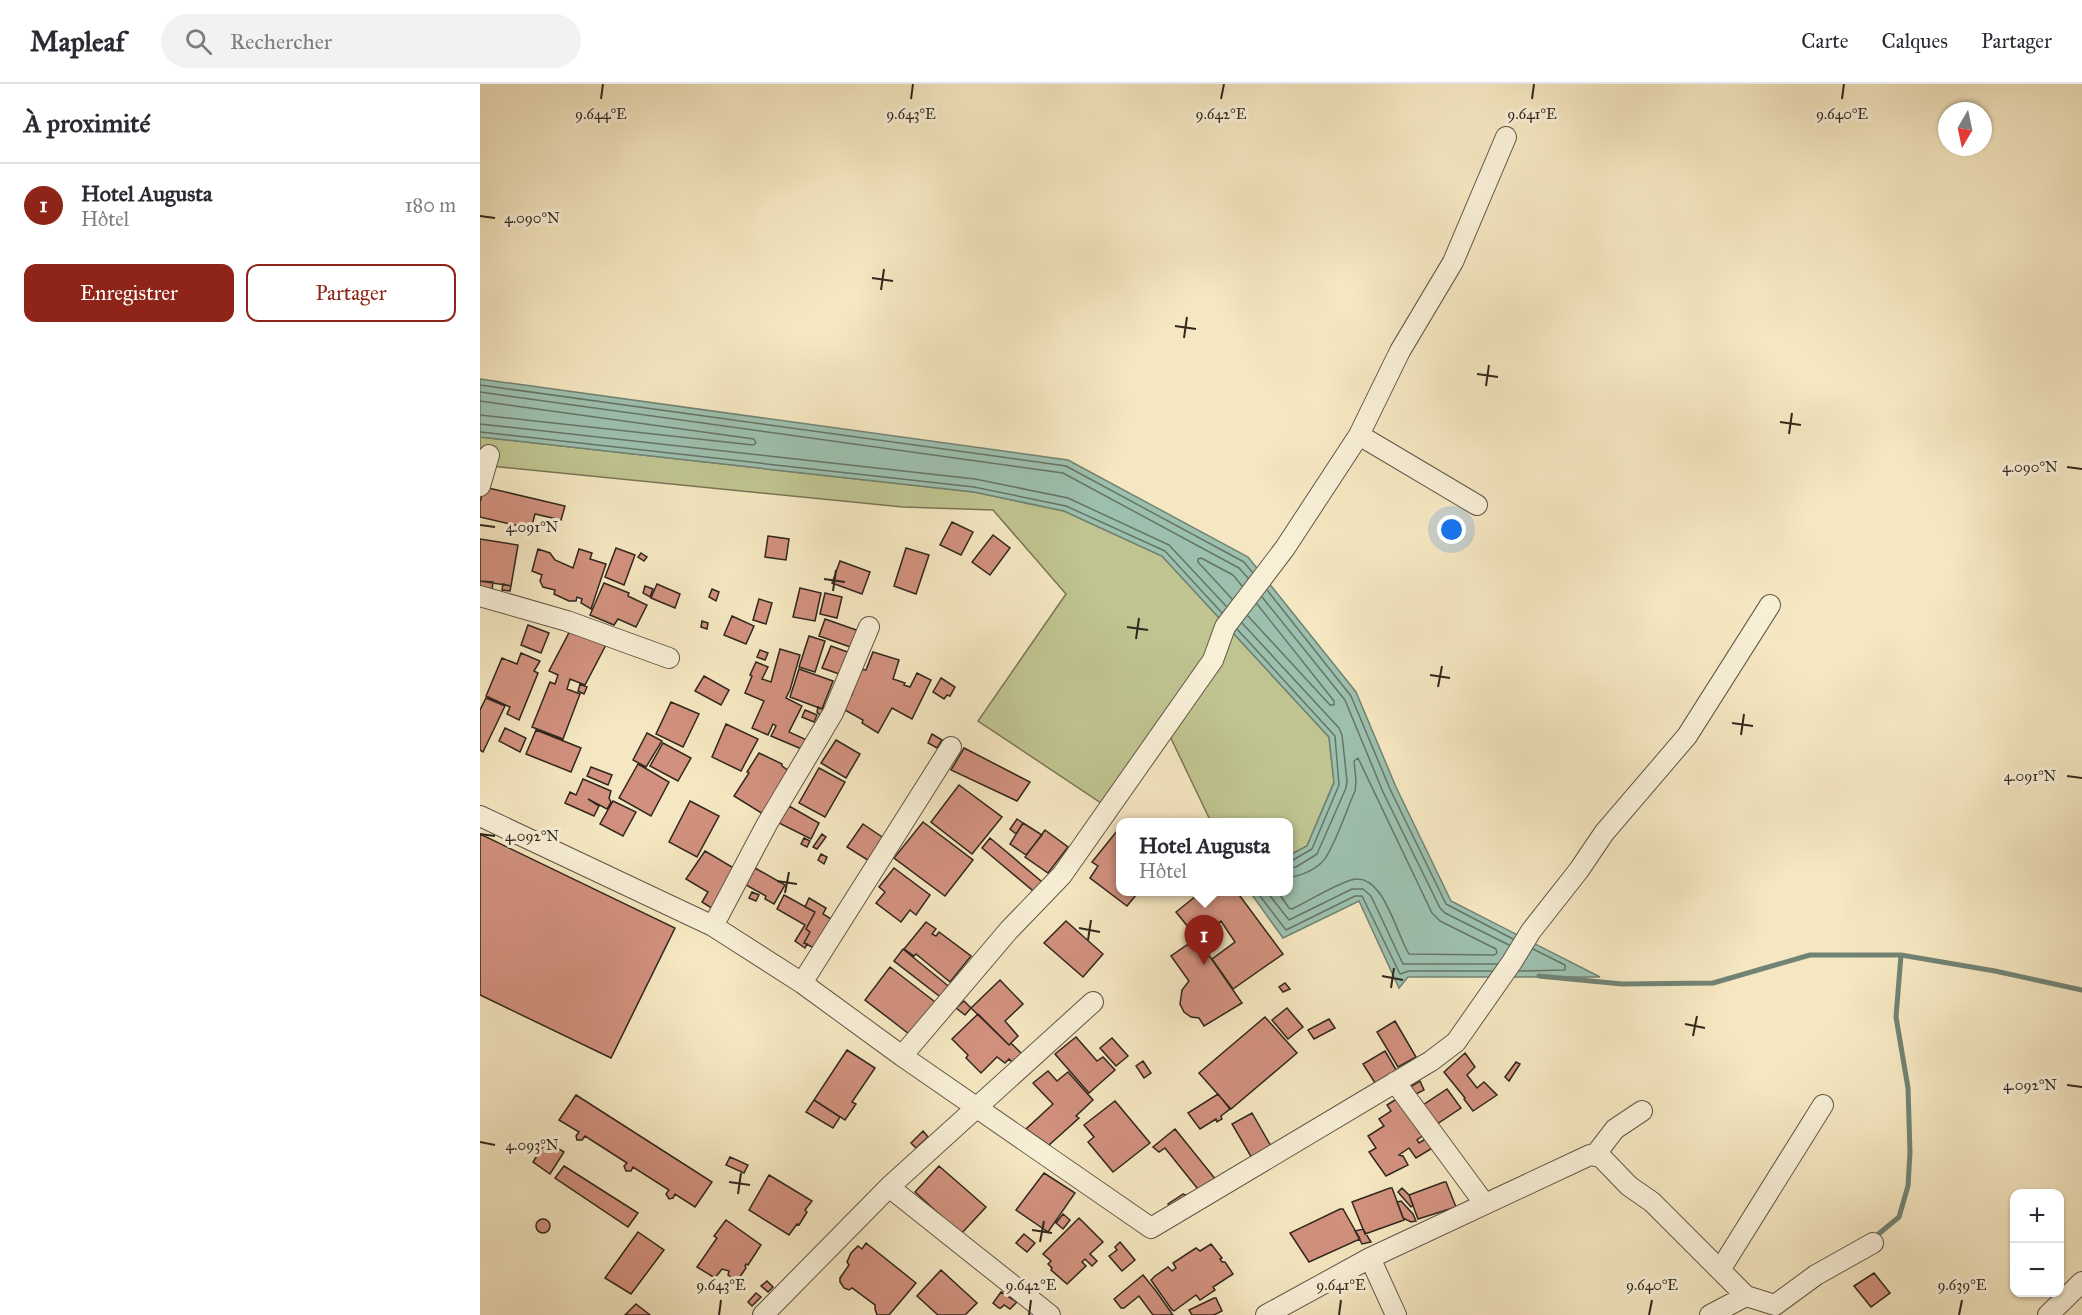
<!DOCTYPE html>
<html lang="fr">
<meta charset="utf-8">
<style>
:root{--surface:#fff;--page:#f2f2f3;--text:#2b2b33;--muted:#7c7c81;--line:#e1e1e2;--accent:#8f2418}
body{margin:0;font-family:"IM FELL Great Primer",serif;background:var(--page);color:var(--text)}
.controls{position:absolute;right:18px;bottom:18px;display:grid;overflow:hidden;border-radius:12px;box-shadow:0 2px 4px #0004}
.controls button{width:54px;height:54px;display:grid;place-items:center;padding:0;border:0;border-bottom:2px solid var(--line);background:var(--surface);color:var(--text);font:30px sans-serif}
.compass{position:absolute;left:1458px;top:18px;width:54px;height:54px;border-radius:50%;background:var(--surface);box-shadow:0 2px 4px #0004;rotate:189deg}
.you{position:absolute;left:972px;top:446px;width:21px;height:21px;margin:-15px;border:4px solid #fff;border-radius:50%;background:#1a73e8;box-shadow:0 0 0 9px #1a73e833}
.badge{display:grid;place-items:center;width:39px;height:39px;border-radius:50%;background:var(--accent);color:#fff;font-size:20px;font-weight:700}
.pin{position:absolute;translate:-50% -50px;filter:drop-shadow(0 2px 3px #0008)}
.pin::after{content:'';position:absolute;top:32px;width:21px;height:18px;background:inherit;clip-path:polygon(0 0,100% 0,50% 100%)}
.popup{position:absolute;left:636px;top:734px;width:177px;height:78px;box-sizing:border-box;display:grid;place-content:center;border-radius:12px;background:var(--surface);filter:drop-shadow(0 2px 4px #0005);font-size:20px;white-space:nowrap;color:var(--muted)}
.popup b{font-size:22px;color:var(--text)}
.popup::after{content:'';position:absolute;left:50%;top:100%;margin-left:-12px;border:12px solid transparent;border-top-color:var(--surface)}
.list{margin:0;padding:0;list-style:none}
h2{display:flex;justify-content:space-between;align-items:center;height:78px;margin:0;padding:0 24px;font-size:26px}
h2 small{font-size:20px;font-weight:400;color:var(--muted)}
.list li{display:grid;grid-template-columns:39px 1fr auto;gap:18px;align-items:center;box-sizing:border-box;height:84px;padding:0 24px;border-top:2px solid var(--line)}
.list b{display:block;font-size:22px;white-space:nowrap}
.list p{margin:0;font-size:20px;white-space:nowrap;color:var(--muted)}
.list em{font-size:20px;font-style:normal;color:var(--muted)}
.actions{display:flex;gap:12px;padding:18px 24px}
.actions a{flex:1;padding:14px 0;border:2px solid var(--accent);border-radius:12px;text-align:center;font-size:21px;color:var(--accent)}
.actions .main{background:var(--accent);color:#fff}
.icon{flex:none;width:33px;height:33px;fill:none;stroke:currentColor;stroke-width:2;stroke-linecap:round;stroke-linejoin:round}
.map{position:relative;flex:none;width:1602px;height:1231px;overflow:hidden}
header{display:flex;align-items:center;gap:36px;box-sizing:border-box;height:84px;padding:0 30px;background:var(--surface);border-bottom:2px solid var(--line)}
header strong{font-size:28px}
nav{display:flex;gap:33px;margin-inline-start:auto;font-size:21px}
.search{width:420px;height:54px;background:var(--page);display:flex;align-items:center;gap:15px;box-sizing:border-box;padding:0 21px;border-radius:33px;color:var(--muted);font-size:22px}
main{display:flex}
aside{flex:1;background:var(--surface)}
.map>svg:first-child{display:block}
</style>
<header>
<strong>Mapleaf</strong>
<div class="search"><svg class="icon" aria-label="search" viewBox="0 0 24 24"><circle cx="10" cy="10" r="6"/><path d="M15 15l6 6"/></svg>Rechercher</div>
<nav><a>Carte</a><a>Calques</a><a>Partager</a></nav>
</header>
<main>
<aside>
<h2>À proximité<small></small></h2>
<ul class="list">
<li><span class="badge">1</span><div><b>Hotel Augusta</b><p>Hôtel</p></div><em>180 m</em></li>
</ul>
<div class="actions"><a class="main">Enregistrer</a><a>Partager</a></div>
</aside>
<div class="map">
<svg width="1602" height="1231" viewBox="0 0 1602 1231">
<rect width="100%" height="100%" fill="#f5e7c1"/>
<filter id="stains"><feTurbulence type="fractalNoise" baseFrequency=".00333" numOctaves="4"/><feColorMatrix values="0 0 0 0 .2 0 0 0 0 .09 0 0 0 0 .02 0 0 0 .5 -.17"/></filter>
<radialGradient id="worn" r=".72"><stop offset=".6" stop-color="#630" stop-opacity="0"/><stop offset="1" stop-color="#630" stop-opacity=".3"/></radialGradient>
<path fill="#c0c490" stroke="#787656" stroke-width="1.5" d="M0,353L494,408L584,427L682,472L849,653L854,698L827,762L808,772V738H731L687,646L624,721L498,637L586,510L513,426L423,423L0,381Z"/>
<path fill="#9dc0ae" stroke="#718374" stroke-width="1.5" d="M0,295L588,376L768,473L876,608L916,703L971,817L1120,893H928L919,904L879,817L803,854L770,808H808V772L827,762L854,699L849,653L682,472L584,427L494,408L0,353Z"/>
<g fill="none" stroke-linecap="round" stroke-linejoin="round">
<path stroke="#667466" stroke-width="1.5" d="M0,301L586,382L764,478L772,488
M0,308L583,389L759,484L768,494
M0,317L274,355L276,359L273,361L0,331
M0,340L495,395L588,414L689,461L746,522
M0,348L494,403L586,422L685,467L742,529
M787,506L871,612L910,705L966,820L1033,855
M782,513L865,616L903,708L960,824L965,829L1029,861
M752,515L718,478V475L721,474L753,491L762,502
M768,532L850,621H854V617L777,520
M762,539L859,644L862,651L867,697L866,704L837,770L816,783L808,784
M757,545L855,652L859,701L832,765L813,776H808
M777,808L806,846L875,812H882L920,890L929,887H1012
M787,808L809,836L872,805H883L891,812L923,880H1017
M798,808L809,824L812,825C831,816 850,803 871,796C903,786 916,850 929,870L1014,871L1017,869L1016,865L960,837L952,829L878,674L874,677L876,697L875,707C868,722 853,767 843,777C835,786 819,793 808,793
M1039,887L1085,886V881L1053,865"/>
<path stroke="#718374" stroke-width="5" d="M1059,892L1142,900L1233,899L1330,871H1421L1515,887L1602,906
M1396,1152L1419,1133L1428,1102L1430,1068L1428,1004L1416,933L1421,871"/>
</g>
<path fill="#d2917e" stroke="#30271d" stroke-width="1.5" d="M4,403L85,422L81,436L55,430L51,445L0,433V418Z
M472,438L493,448L481,471L460,461Z
M513,451L530,464L510,491L492,478Z
M288,452L309,455L306,476L285,473Z
M0,455L38,461L31,502L0,497Z
M136,464L155,471L144,501L125,493Z
M426,464L449,471L436,510L414,502Z
M58,465L70,469L75,476L93,484L99,465L112,469L110,475L126,480L111,525L101,519L102,515L97,513L96,517H89L74,510L75,506L63,503L60,497L62,491L52,487Z
M161,469L167,473L164,477L158,473Z
M360,477L390,488L382,510L352,499Z
M0,497L13,498L12,506L0,504Z
M124,499L149,509L148,512L167,521L156,543L138,535L134,541L110,531Z
M23,500L31,502L30,507L22,506Z
M177,500L200,510L195,524L171,514Z
M165,502L173,505L170,513L163,509Z
M320,504L341,509L335,537L313,533Z
M232,505L239,508L236,517L229,513Z
M345,509L362,513L357,534L340,530Z
M279,515L292,519L286,540L273,536Z
M252,532L274,542L266,560L244,551Z
M345,535L382,548L376,565L339,552Z
M222,537L228,539L227,545L221,543Z
M48,541L69,549L61,569L41,561Z
M92,543L128,557L105,601L90,595L87,605L100,610L83,655L52,643L70,598L75,600L78,591L69,587Z
M329,552L345,557L335,588L319,583Z
M351,562L373,570L365,592L342,584Z
M300,565L320,571L310,606L306,614L322,622L309,648L329,657L324,666L291,652L296,642L293,640L288,651L272,644L284,617L265,609L272,592L270,591L276,578L288,583L282,595L291,598Z
M280,566L288,569L285,576L277,573Z
M393,568L419,576L413,595L425,599L424,601L430,603L437,589L451,596L432,635L412,624L398,649L382,639L383,636L363,625L368,609L372,611L379,585L386,586Z
M41,569L60,577L54,587L58,589L39,636L27,630L30,623L6,612L22,574L37,580Z
M319,585L353,597L342,625L310,613Z
M224,592L249,606L241,621L215,607Z
M461,594L475,603L470,612L467,611L464,615L453,608Z
M100,600L107,603L104,610L98,607Z
M6,614L25,622L3,668L0,666V626Z
M191,618L219,630L203,663L176,650Z
M338,623L342,625L343,623L350,626L342,639L337,636L340,631L337,628Z
M325,626L337,631L334,638L322,633Z
M246,640L278,655L261,687L232,673Z
M25,644L46,654L40,668L19,657Z
M56,646L101,664L91,688L46,670Z
M167,649L182,657L166,683L153,676Z
M452,650L462,656L457,664L448,659Z
M356,656L380,670L366,694L341,679Z
M183,659L211,674L198,697L170,682Z
M484,664L550,698L537,717L471,686Z
M279,669L302,680V682L309,687L283,730L254,712L269,689L267,688Z
M158,680L189,698L171,732L139,714Z
M111,683L132,691L128,701L107,692Z
M339,684L365,698L345,733L319,719Z
M103,695L131,707L129,714L131,718L127,725L108,715L119,722L114,732L85,719L90,708L96,711Z
M479,701L522,733L492,770L451,738Z
M133,717L156,728L143,752L120,740Z
M210,717L239,732L217,773L189,758Z
M309,722L339,739L331,755L299,739Z
M537,735L543,739L536,750L530,745Z
M443,738L493,776L465,812L414,774Z
M543,739L562,751L546,771L530,760Z
M383,740L408,757L394,780L367,763Z
M565,746L588,763L568,789L545,773Z
M637,747L640,749V808H656L654,810L656,811L647,822L610,794L618,782L612,778Z
M0,750L195,844L131,974L0,911Z
M342,750L346,753L337,765L333,763Z
M324,754L330,757L327,763L321,760Z
M510,754L567,802L558,811L502,764Z
M225,767L257,786L233,825L222,818L228,808L206,795Z
M341,770L347,773L344,780L338,776Z
M275,784L305,801L294,820L285,815L286,812L266,801Z
M414,784L450,811L436,831L430,826L421,838L396,819L405,808L399,803Z
M272,808L279,811L276,817L269,814Z
M721,808H757L803,870L753,905L732,875L755,858L741,837L717,854L696,828Z
M304,811L335,828L326,845L330,848L324,859L327,860L325,864L315,857L325,841L297,825Z
M329,814L346,824L343,830L356,838L340,867L324,859L330,848L326,845L335,828L325,823Z
M586,837L623,870L603,893L564,859Z
M446,838L456,845L452,850L456,852L459,848L491,872L470,898L436,870L434,872L424,865Z
M717,854L762,919L724,942L719,934L711,933L704,928L700,920L702,906L709,897L691,872Z
M423,865L472,905L463,915L414,877Z
M410,883L459,921L433,953L385,916Z
M520,896L543,920L525,937L538,952L529,961L491,924Z
M805,899L810,905L803,908L799,903Z
M484,917L491,924L485,931L476,924Z
M807,924L823,943L808,955L792,936Z
M498,930L529,961L531,959L542,970L532,978L529,975L525,979L517,973L501,989L486,974L488,971L472,955Z
M785,933L817,969L751,1025L719,989Z
M849,935L855,944L834,955L828,946Z
M915,937L936,973L918,983L897,948Z
M596,953L617,977L623,973L635,986L609,1009L575,970Z
M632,954L648,972L636,982L620,964Z
M367,966L395,984L372,1018L376,1020L365,1036L334,1016Z
M905,967L918,989L897,1002L883,980Z
M985,969L995,983L987,991L997,1004L1004,998L1017,1011L993,1027L984,1015L985,1014L964,988Z
M663,977L671,989L664,994L656,982Z
M1036,978L1040,980L1029,997L1025,993Z
M568,987L577,997L588,988L613,1016L596,1032L599,1034L569,1061L546,1045L573,1020L553,999Z
M940,997L944,1006L930,1013L925,1006Z
M967,1005L981,1024L954,1042L940,1023Z
M738,1010L750,1025L741,1032L742,1035L737,1038L736,1035L720,1045L708,1029Z
M96,1011L232,1098L215,1123L195,1110L193,1114L189,1115L186,1110L189,1106L153,1083L151,1087H146L144,1082L147,1079L105,1052L102,1056H97L96,1052L99,1048L79,1036Z
M918,1014L939,1048L942,1047L945,1050L937,1056L939,1059L947,1054L954,1063L936,1074L929,1064L919,1071L923,1072L928,1081L906,1092L889,1068L896,1064L888,1052L904,1042L899,1035L911,1027L907,1021Z
M334,1016L360,1033L353,1044L326,1028Z
M635,1017L670,1059L633,1088L608,1058L614,1053L604,1041Z
M772,1029L792,1064L773,1076L752,1040Z
M695,1045L737,1097L721,1109L685,1064L679,1068L673,1063Z
M443,1047L448,1053L436,1064L431,1059Z
M66,1057L84,1068L70,1090L53,1078Z
M250,1073L268,1081L264,1089L246,1081Z
M84,1082L158,1129L148,1143L75,1094Z
M459,1082L506,1123L481,1150L435,1108Z
M564,1089L595,1109L568,1148L536,1126Z
M289,1091L332,1117L325,1126L327,1128L319,1141L317,1140L309,1151L269,1126Z
M964,1098H966L976,1123L938,1135L929,1111Z
M910,1104H912L924,1136L885,1150L872,1118Z
M922,1104L929,1111L933,1121L931,1123L918,1108Z
M703,1110L706,1111L710,1119L694,1128L688,1120Z
M921,1117L933,1130L936,1137L931,1138L923,1134L917,1118Z
M860,1125H863L880,1155L829,1178L810,1149Z
M583,1130L590,1136L583,1145L576,1139Z
M599,1134L623,1158L610,1170L617,1177L612,1182L605,1175L602,1178L606,1182L587,1200L571,1186L572,1184L568,1180L571,1177L563,1170Z
M56 1142a7 7 0 1 1 14 0a7 7 0 1 1-14 0Z
M246,1136L281,1161L268,1181L266,1180L265,1182L266,1184L257,1197L248,1191L249,1187L242,1185L235,1194L217,1183L237,1154L234,1152Z
M883,1145L891,1158L882,1160L875,1147Z
M158,1148L184,1166L151,1210L125,1194Z
M544,1150L555,1159L547,1168L536,1159Z
M640,1158L655,1176L642,1187L629,1172L637,1166L635,1163Z
M386,1159L436,1199L409,1231H397L395,1225V1221L372,1204L369,1206L364,1204L360,1198V1194L369,1181L367,1178L371,1169L378,1162L382,1165Z
M731,1160L742,1174L740,1175L742,1178H745L753,1190L733,1203L735,1206L720,1216L716,1211L694,1227L692,1226L671,1196L675,1192L688,1183L692,1187L696,1184L693,1179L716,1164L720,1167Z
M461,1186L497,1219L485,1231H458L437,1212Z
M1394,1189L1410,1209L1391,1223L1374,1202Z
M663,1191L676,1207L693,1231H673L659,1212L644,1224H641L634,1215Z
M287,1197L293,1203L288,1208L281,1202Z
M521,1208L537,1218L530,1225L524,1221L521,1224H519L513,1219Z
M276,1209L281,1213L272,1222L268,1218Z
M734,1214H736L742,1227L734,1231H712L709,1226Z
M156,1220L170,1231H145Z"/>
<g fill="none" stroke-linecap="round" stroke-linejoin="round">
<g stroke="#615746" stroke-width="22">
<path id="street" d="M879,351L997,421
M0,402L9,371
M0,512L87,537L189,574
M0,732L233,842L322,899L422,972L671,1144L951,977L976,958L1032,878L1051,847L1099,786L1124,749L1207,652L1290,521
M233,842L287,740L353,629L389,543
M322,899L471,663
M422,972L529,846L582,791L733,576L745,543L805,464L879,351L920,267L973,178L1026,53
M915,998L1004,1119
M1115,1071L1135,1045L1162,1027
M409,1103L570,1231
M890,1174L916,1231
M1240,1186L1343,1021
M283,1231L409,1103L613,918
M786,1231L890,1174L1110,1071L1121,1073L1149,1102L1172,1118L1266,1212
M1230,1231L1266,1212L1295,1221L1336,1191L1393,1159
M1568,1231L1602,1198"/>
</g>
<use href="#street" stroke="#f8efd7" stroke-width="20"/>
</g>
<path fill="none" stroke="#30271d" stroke-width="2" d="M121,15L123,0M431,15L433,0M741,15L744,0M1052,15L1054,0M1362,15L1364,0M0,132L15,134M392,194L413,197M401,206L404,185M695,242L716,245M704,254L707,233M997,290L1018,293M1006,302L1009,281M1300,338L1321,341M1309,350L1312,329M1587,383L1602,385M0,441L15,443M344,495L365,498M353,507L356,486M647,543L668,546M656,555L659,534M950,591L970,594M958,603L962,582M1252,639L1273,642M1261,651L1264,630M1587,692L1602,694M0,750L15,752M297,797L317,800M305,809L309,788M599,844L620,848M608,856L611,836M902,892L923,896M911,904L914,884M1205,940L1225,944M1213,952L1217,932M1587,1001L1602,1003M0,1058L15,1061M249,1098L270,1101M258,1110L261,1089M552,1146L572,1149M560,1158L564,1137M239,1231L241,1216M549,1231L551,1216M859,1231L861,1216M1169,1231L1172,1216M1479,1231L1482,1216"/>
<g font-size="15" text-anchor="middle" fill="#30271d" stroke="#f8efd7" stroke-width="6" stroke-linejoin="round" paint-order="stroke">
<text x="121" y="35">9.644°E</text>
<text x="431" y="35">9.643°E</text>
<text x="741" y="35">9.642°E</text>
<text x="1052" y="35">9.641°E</text>
<text x="1362" y="35">9.640°E</text>
<text x="52" y="139">4.090°N</text>
<text x="1550" y="388">4.090°N</text>
<text x="52" y="448">4.091°N</text>
<text x="1550" y="697">4.091°N</text>
<text x="52" y="757">4.092°N</text>
<text x="1550" y="1006">4.092°N</text>
<text x="52" y="1066">4.093°N</text>
<text x="241" y="1206">9.643°E</text>
<text x="551" y="1206">9.642°E</text>
<text x="861" y="1206">9.641°E</text>
<text x="1172" y="1206">9.640°E</text>
<text x="1482" y="1206">9.639°E</text>
</g>
<rect width="100%" height="100%" filter="url(#stains)"/>
<rect width="100%" height="100%" fill="url(#worn)"/>
</svg>
<div class="controls">
<button>+</button>
<button>−</button>
</div>
<svg class="compass" viewBox="-18 -18 36 36"><path d="M0-13l5 13h-10z" fill="#e53935"/><path d="M0 13l5-13h-10z" fill="#7c7c81"/></svg>
<div class="you"></div>
<div class="pin badge" style="left:724px;top:881px">1</div>
<div class="popup"><b>Hotel Augusta</b>Hôtel</div>
</div>
</main>
